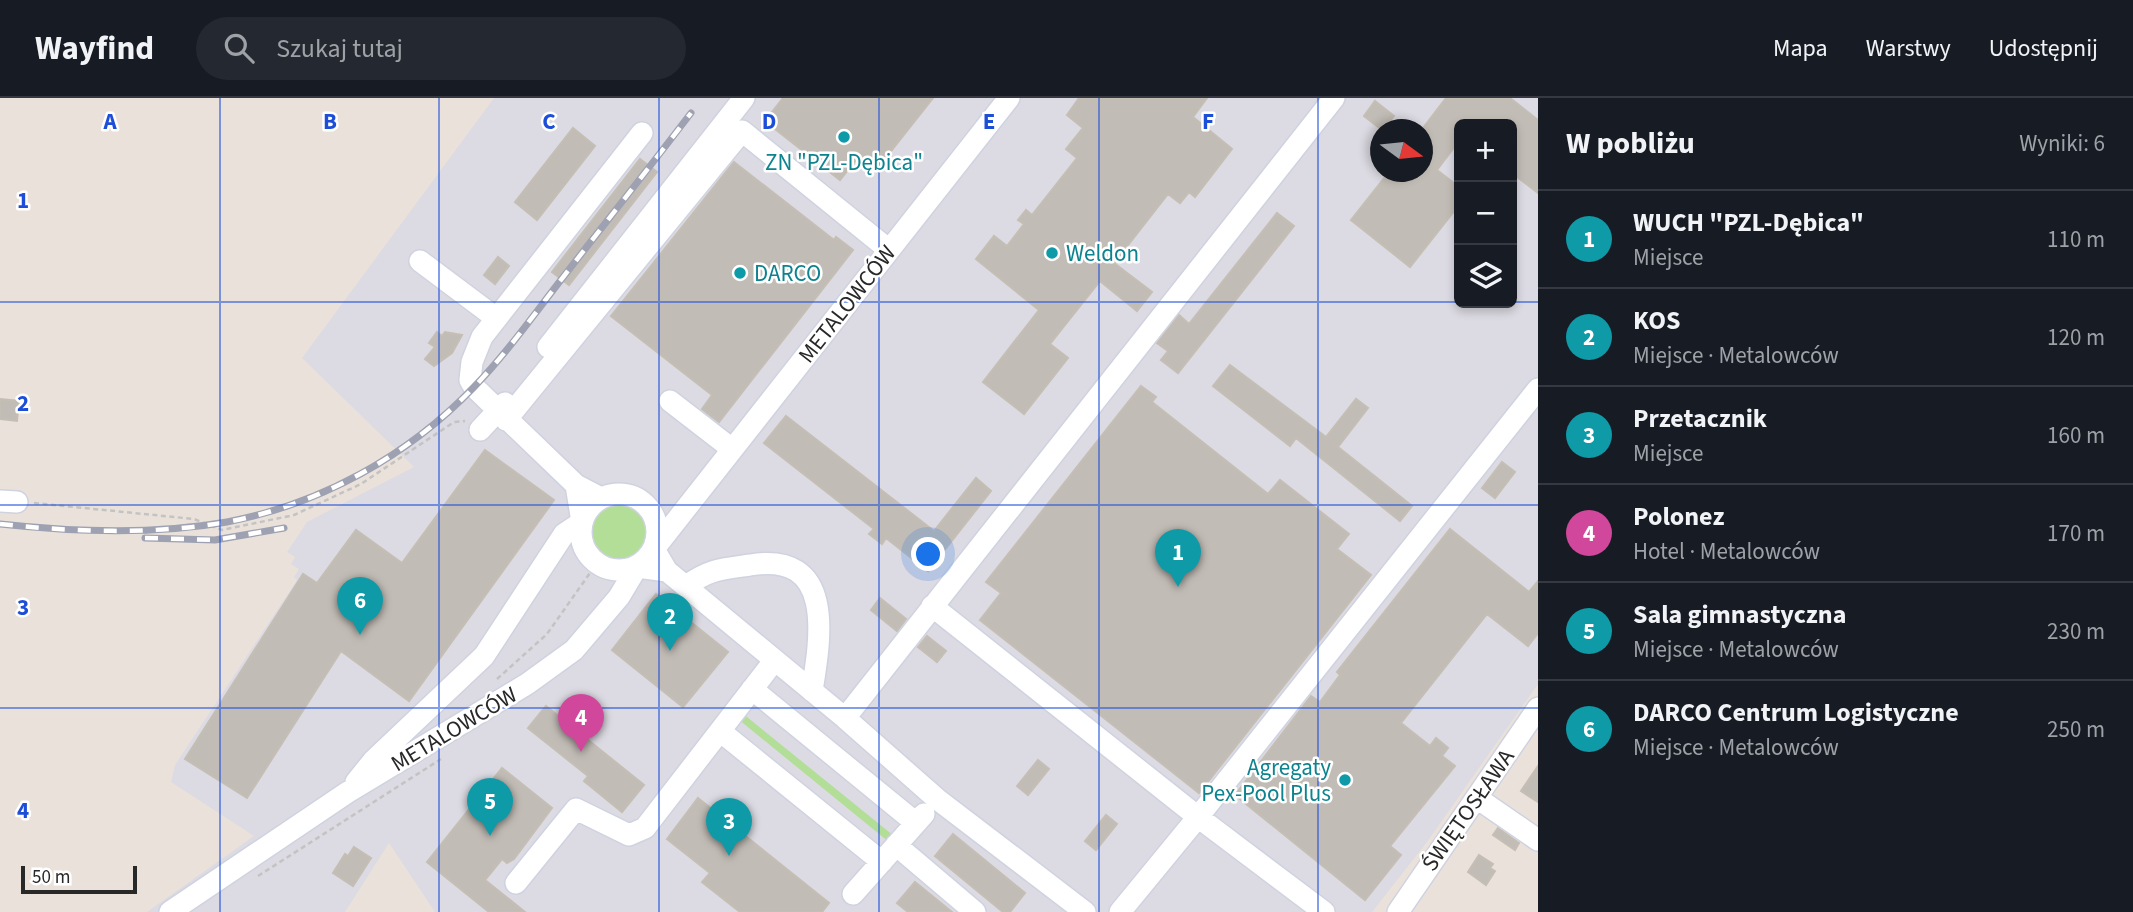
<!DOCTYPE html>
<html lang="pl">
<meta charset="utf-8">
<style>
:root{--surface:#171b24;--page:#242831;--text:#f1f3f6;--muted:#9ea1a6;--line:#363941;--accent:#7c3aed}
body{margin:0;font-family:"Source Sans 3",sans-serif;background:var(--page);color:var(--text)}
.controls{position:absolute;right:21px;top:21px;display:grid;overflow:hidden;border-radius:10px;box-shadow:0 4px 10px #0003}
.controls button{width:63px;height:63px;display:grid;place-items:center;padding:0;border:0;border-bottom:2px solid var(--line);background:var(--surface);color:var(--text);font:35px sans-serif}
.compass{position:absolute;left:1370px;top:21px;width:63px;height:63px;border-radius:50%;background:var(--surface);box-shadow:0 4px 10px #0003;rotate:105deg}
.scale{position:absolute;left:21px;bottom:18px;width:116px;box-sizing:border-box;padding-left:7px;border:4px solid #282828;border-top:0;font-size:19px;line-height:24px;white-space:nowrap;color:#282828;-webkit-text-stroke:5px #fff;paint-order:stroke}
.you{position:absolute;left:929px;top:457px;width:24px;height:24px;margin:-18px;border:5px solid #fff;border-radius:50%;background:#1a73e8;box-shadow:0 0 0 10px #1a73e833}
.badge{display:grid;place-items:center;width:46px;height:46px;border-radius:50%;background:var(--accent);color:#fff;font-size:23px;font-weight:700}
.pin{position:absolute;translate:-50% -58px;filter:drop-shadow(0 2px 4px #0008)}
.pin::after{content:'';position:absolute;top:37px;width:24px;height:21px;background:inherit;clip-path:polygon(0 0,100% 0,50% 100%)}
.list{margin:0;padding:0;list-style:none}
h2{display:flex;justify-content:space-between;align-items:center;height:91px;margin:0;padding:0 28px;font-size:30px}
h2 small{font-size:23px;font-weight:400;color:var(--muted)}
.list li{display:grid;grid-template-columns:46px 1fr auto;gap:21px;align-items:center;box-sizing:border-box;height:98px;padding:0 28px;border-top:2px solid var(--line)}
.list b{display:block;font-size:26px;white-space:nowrap}
.list p{margin:0;font-size:23px;white-space:nowrap;color:var(--muted)}
.list em{font-size:23px;font-style:normal;color:var(--muted)}
.icon{flex:none;width:38px;height:38px;fill:none;stroke:currentColor;stroke-width:2;stroke-linecap:round;stroke-linejoin:round}
.map{position:relative;flex:none;width:1538px;height:814px;overflow:hidden}
header{display:flex;align-items:center;gap:42px;box-sizing:border-box;height:98px;padding:0 35px;background:var(--surface);border-bottom:2px solid var(--line)}
header strong{font-size:33px}
nav{display:flex;gap:38px;margin-inline-start:auto;font-size:24px}
.search{width:490px;height:63px;background:var(--page);display:flex;align-items:center;gap:18px;box-sizing:border-box;padding:0 24px;border-radius:38px;color:var(--muted);font-size:26px}
main{display:flex}
aside{flex:1;background:var(--surface)}
.map>svg:first-child{display:block}
</style>
<header>
<strong>Wayfind</strong>
<div class="search"><svg class="icon" aria-label="search" viewBox="0 0 24 24"><circle cx="10" cy="10" r="6"/><path d="M15 15l6 6"/></svg>Szukaj tutaj</div>
<nav><a>Mapa</a><a>Warstwy</a><a>Udostępnij</a></nav>
</header>
<main>
<div class="map">
<svg width="1538" height="814" viewBox="0 0 1538 814">
<rect width="100%" height="100%" fill="#eae2da"/>
<path fill="#dcdae2" fill-rule="evenodd" d="M494,0H1538V586L1427,744L1372,814H435L389,745L345,814H147L254,738L171,684L175,667L297,482L294,479L299,471L291,466L295,459L287,454L307,424L414,369L302,260ZM1459,26H1512V205H1459ZM1380,32H1422V74H1380Z"/>
<path fill="#b2de98" d="M592 435a28 28 0 1 1 56 0a28 28 0 1 1-56 0Z
M742,615L894,738L889,744L738,621Z"/>
<path fill="#c2bcb6" stroke="#c4beb4" stroke-width="2" d="M783,0H933L876,72L859,58L840,82L765,23Z
M1079,0H1207L1193,19L1232,51L1195,99L1189,94L1180,105L1168,96L1114,165L1152,194L1137,213L1100,183L1050,246L1068,260L1024,316L983,284L1039,212L976,161L994,138L1007,148L1024,126L1018,122L1026,112L1032,117L1077,60L1066,51L1083,30L1067,17Z
M1446,0H1510L1538,22V95L1512,75V26H1459V43L1437,72L1459,89V107L1410,169L1351,122L1389,74H1423V30Z
M1375,3L1394,18L1390,23L1401,32H1382L1364,18Z
M573,30L595,48L537,122L515,104Z
M640,61L657,74L569,187L552,174Z
M734,64L834,142L836,139L853,152L719,324L702,311L712,297L611,218Z
M1277,115L1294,128L1178,275L1161,262L1168,253L1157,245L1179,217L1189,226Z
M498,159L509,168L495,186L484,177Z
M437,234L442,238L445,234L462,237L452,255L434,268L425,261L435,249L429,245Z
M1230,267L1326,339L1356,301L1368,310L1338,349L1412,408L1400,423L1296,340L1290,348L1213,288Z
M1141,288L1156,299L1152,304L1268,396L1280,382L1349,436L1337,451L1371,477L1199,695L980,522L1001,495L986,484Z
M0,301L19,303L17,323L0,321Z
M786,318L934,433L976,380L991,393L928,473L886,440L882,446L869,436L874,431L764,345Z
M485,352L554,402L409,603L341,553L247,700L185,661L303,476L317,485L356,432L402,465Z
M1502,364L1515,374L1495,400L1482,390Z
M1450,431L1529,494L1538,483V535L1528,548L1487,516L1401,625L1430,648L1436,640L1448,650L1442,658L1455,668L1390,748L1401,757L1365,802L1235,697L1311,598L1320,604L1340,577L1337,574Z
M656,496L728,554L683,609L612,552Z
M880,500L906,521L897,533L871,512Z
M927,538L946,553L937,564L918,549Z
M546,608L644,687L622,714L584,683L588,678L528,630Z
M1038,662L1049,671L1028,697L1017,688Z
M1538,668V704L1521,693Z
M502,670L552,710L514,761L507,765L502,761L485,782L525,814H489L427,764Z
M698,700L829,805L822,814H740L702,784L710,775L667,741Z
M1106,717L1117,726L1096,752L1085,743Z
M1498,730L1519,745L1515,752L1493,737Z
M953,736L1025,795L1010,814H1003L935,758Z
M354,749L371,760L353,788L333,775L345,756L348,758Z
M1479,757L1493,766L1490,770L1495,773L1486,787L1468,774Z
M915,784L952,814H908L897,805Z"/>
<g fill="none" stroke-linecap="round" stroke-linejoin="round">
<g stroke="#cfd3e0" stroke-width="24">
<path id="minor" d="M1009,0L654,451L667,473L845,620L937,701L1085,814
M420,163L496,220
M548,249L744,0
M670,303L732,351
M506,322L742,33L889,152
M480,332L505,305
M581 434a38 38 0 1 1 76 0a38 38 0 1 1-76 0Z
M601,400L576,387L474,289L470,282L472,264L482,239L642,35
M0,403L17,404
M686,488C710,471 721,471 750,467C835,453 821,538 812,593
M932,508L1198,719L1538,291
M752,591L916,725
M845,620L1334,0
M720,633L882,764
M356,684L373,663L484,558L564,436L582,424L576,387
M1477,700L1538,742
M896,747L975,814
M516,785L576,711L629,737L645,730L774,563
M853,796L924,716
M170,814L348,694L527,586L574,552L619,499L637,469L667,473
M1120,814L1198,719L1324,814
M1398,814L1538,610"/>
</g>
<path stroke="#c3c3c3" stroke-width="2.5" stroke-dasharray="5 3.5" stroke-linecap="butt" d="M34,405L194,421L222,432L294,417L361,386L454,324L465,323
M497,581L547,536L597,465
M258,778L441,661"/>
<use href="#minor" stroke="#fff" stroke-width="21"/>
<g stroke="#9da1b1" stroke-width="7">
<path id="rail" d="M0,426C74,434 153,437 227,424C321,406 408,358 474,289C507,255 535,215 564,178C606,124 649,70 691,15
M145,440L215,442L284,430"/>
</g>
<use href="#rail" stroke="#fff" stroke-width="4.5" stroke-dasharray="13" stroke-linecap="butt"/>
</g>
<path fill="none" stroke="#1d4ed8" stroke-width="2" stroke-opacity="0.55" d="M220,0V814M439,0V814M659,0V814M879,0V814M1099,0V814M1318,0V814M0,204H1459M1512,204H1538M0,407H1538M0,610H1538"/>
<g fill="#0f9aa8" stroke="#fff" stroke-width="2.5">
<circle cx="844" cy="39" r="7"/>
<circle cx="1052" cy="155" r="7"/>
<circle cx="740" cy="175" r="7"/>
<circle cx="1345" cy="682" r="7"/>
</g>
<g text-anchor="middle" dominant-baseline="central" stroke-width="5" stroke-linejoin="round" paint-order="stroke">
<g font-size="23" fill="#0d838f" stroke="#fff" text-anchor="start">
<text x="844" y="64" text-anchor="middle">ZN "PZL-Dębica"</text>
<text x="1066" y="155">Weldon</text>
<text x="754" y="175">DARCO</text>
<text x="1331" y="669" text-anchor="end">Agregaty<tspan x="1331" dy="26">Pex-Pool Plus</tspan></text>
</g>
<g font-size="23" fill="#282828" stroke="#fff">
<text transform="translate(847 206) rotate(-52)">METALOWCÓW</text>
<text transform="translate(454 631) rotate(-31)">METALOWCÓW</text>
<text transform="translate(1468 712) rotate(-55)">ŚWIĘTOSŁAWA</text>
</g>
</g>
<g font-size="23" text-anchor="middle" font-weight="bold" fill="#1d4ed8" stroke="#fff" stroke-width="5" stroke-linejoin="round" paint-order="stroke">
<text x="110" y="31">A</text>
<text x="330" y="31">B</text>
<text x="549" y="31">C</text>
<text x="769" y="31">D</text>
<text x="989" y="31">E</text>
<text x="1208" y="31">F</text>
<text x="23" y="110">1</text>
<text x="23" y="313">2</text>
<text x="23" y="517">3</text>
<text x="23" y="720">4</text>
</g>
</svg>
<div class="controls">
<button>+</button>
<button>−</button>
<button><svg class="icon" aria-label="layers" viewBox="0 0 24 24"><path d="M12 4l9 5-9 5-9-5zM3 14l9 5 9-5"/></svg></button>
</div>
<svg class="compass" viewBox="-18 -18 36 36"><path d="M0-13l5 13h-10z" fill="#e53935"/><path d="M0 13l5-13h-10z" fill="#9ea1a6"/></svg>
<div class="scale">50 m</div>
<div class="you"></div>
<div class="pin badge" style="left:1178px;top:489px;background:#0f9aa8">1</div>
<div class="pin badge" style="left:670px;top:553px;background:#0f9aa8">2</div>
<div class="pin badge" style="left:729px;top:758px;background:#0f9aa8">3</div>
<div class="pin badge" style="left:581px;top:654px;background:#d1479c">4</div>
<div class="pin badge" style="left:490px;top:738px;background:#0f9aa8">5</div>
<div class="pin badge" style="left:360px;top:537px;background:#0f9aa8">6</div>
</div>
<aside>
<h2>W pobliżu<small>Wyniki: 6</small></h2>
<ul class="list">
<li><span class="badge" style="background:#0f9aa8">1</span><div><b>WUCH &quot;PZL-Dębica&quot;</b><p>Miejsce</p></div><em>110 m</em></li>
<li><span class="badge" style="background:#0f9aa8">2</span><div><b>KOS</b><p>Miejsce · Metalowców</p></div><em>120 m</em></li>
<li><span class="badge" style="background:#0f9aa8">3</span><div><b>Przetacznik</b><p>Miejsce</p></div><em>160 m</em></li>
<li><span class="badge" style="background:#d1479c">4</span><div><b>Polonez</b><p>Hotel · Metalowców</p></div><em>170 m</em></li>
<li><span class="badge" style="background:#0f9aa8">5</span><div><b>Sala gimnastyczna</b><p>Miejsce · Metalowców</p></div><em>230 m</em></li>
<li><span class="badge" style="background:#0f9aa8">6</span><div><b>DARCO Centrum Logistyczne</b><p>Miejsce · Metalowców</p></div><em>250 m</em></li>
</ul>
</aside>
</main>
